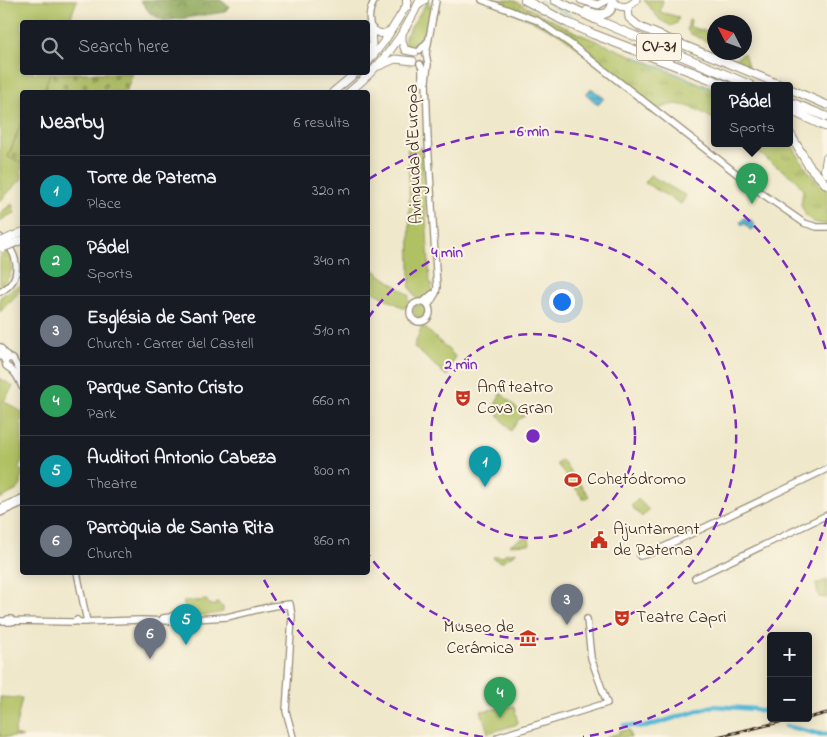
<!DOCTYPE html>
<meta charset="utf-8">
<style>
:root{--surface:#171b24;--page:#20242c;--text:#f1f3f6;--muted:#9ea1a6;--line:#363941;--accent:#c8321e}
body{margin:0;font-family:"Indie Flower",sans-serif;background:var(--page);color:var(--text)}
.controls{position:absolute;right:15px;bottom:15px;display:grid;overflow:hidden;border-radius:5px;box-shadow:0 2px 12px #0003}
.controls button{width:45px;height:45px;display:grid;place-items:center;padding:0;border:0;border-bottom:1px solid var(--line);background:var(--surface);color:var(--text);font:25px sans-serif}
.compass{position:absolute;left:707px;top:15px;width:45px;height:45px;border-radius:50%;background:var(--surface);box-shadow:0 2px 12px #0003;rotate:312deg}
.you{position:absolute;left:561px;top:301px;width:18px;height:18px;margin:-12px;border:4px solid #fff;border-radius:50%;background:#1a73e8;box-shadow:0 0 0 8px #1a73e833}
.badge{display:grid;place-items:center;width:32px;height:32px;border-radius:50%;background:var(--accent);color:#fff;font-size:16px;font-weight:700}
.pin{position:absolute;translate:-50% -41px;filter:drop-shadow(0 1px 2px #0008)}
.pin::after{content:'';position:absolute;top:26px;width:18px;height:15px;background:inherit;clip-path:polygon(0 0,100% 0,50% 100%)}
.popup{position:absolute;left:711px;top:82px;width:82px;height:65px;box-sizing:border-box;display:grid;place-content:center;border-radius:5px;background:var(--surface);filter:drop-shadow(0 1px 4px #0005);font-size:16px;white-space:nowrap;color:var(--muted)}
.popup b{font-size:19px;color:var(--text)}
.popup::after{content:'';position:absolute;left:50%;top:100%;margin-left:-10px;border:10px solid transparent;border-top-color:var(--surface)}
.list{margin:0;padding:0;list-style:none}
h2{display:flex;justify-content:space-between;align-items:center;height:65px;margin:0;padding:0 20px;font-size:21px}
h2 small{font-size:16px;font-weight:400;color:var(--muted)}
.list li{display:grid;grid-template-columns:32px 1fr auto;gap:15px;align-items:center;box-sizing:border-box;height:70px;padding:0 20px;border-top:1px solid var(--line)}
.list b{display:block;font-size:19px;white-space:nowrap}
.list p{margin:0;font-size:16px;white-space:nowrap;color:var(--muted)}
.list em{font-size:16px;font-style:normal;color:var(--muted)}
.icon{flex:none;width:28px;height:28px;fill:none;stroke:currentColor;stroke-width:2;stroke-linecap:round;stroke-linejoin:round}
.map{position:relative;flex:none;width:827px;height:737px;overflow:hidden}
.search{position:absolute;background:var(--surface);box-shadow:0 2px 12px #0003;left:20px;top:20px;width:350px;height:55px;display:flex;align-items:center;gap:12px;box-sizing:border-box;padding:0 18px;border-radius:5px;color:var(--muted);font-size:19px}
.panel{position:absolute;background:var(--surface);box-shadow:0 2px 12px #0003;left:20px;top:90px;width:350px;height:485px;border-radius:5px}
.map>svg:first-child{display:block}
</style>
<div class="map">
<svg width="827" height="737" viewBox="0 0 827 737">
<defs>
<pattern id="grass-tufts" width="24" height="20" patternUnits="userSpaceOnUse" patternTransform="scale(1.25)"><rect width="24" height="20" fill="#b0c164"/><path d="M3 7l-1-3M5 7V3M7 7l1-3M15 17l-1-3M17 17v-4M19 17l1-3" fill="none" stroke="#909d52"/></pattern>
<pattern id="forest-crowns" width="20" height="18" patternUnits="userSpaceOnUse" patternTransform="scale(1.25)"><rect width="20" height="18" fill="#8ca75a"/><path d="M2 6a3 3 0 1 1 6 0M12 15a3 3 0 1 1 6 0" fill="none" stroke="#74884a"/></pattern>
<pattern id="cemetery-stones" width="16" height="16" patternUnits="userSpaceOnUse" patternTransform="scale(1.25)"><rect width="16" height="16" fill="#b0c164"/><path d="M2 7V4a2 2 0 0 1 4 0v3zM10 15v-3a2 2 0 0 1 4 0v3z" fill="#909d52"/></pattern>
<pattern id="water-rules" width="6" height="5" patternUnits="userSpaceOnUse" patternTransform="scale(1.25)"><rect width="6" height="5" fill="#59b8d7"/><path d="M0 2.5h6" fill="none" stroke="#4b96ae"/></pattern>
</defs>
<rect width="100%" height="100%" fill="#fcf5e5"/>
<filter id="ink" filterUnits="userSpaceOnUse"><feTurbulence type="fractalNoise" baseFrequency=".02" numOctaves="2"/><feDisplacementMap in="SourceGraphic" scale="10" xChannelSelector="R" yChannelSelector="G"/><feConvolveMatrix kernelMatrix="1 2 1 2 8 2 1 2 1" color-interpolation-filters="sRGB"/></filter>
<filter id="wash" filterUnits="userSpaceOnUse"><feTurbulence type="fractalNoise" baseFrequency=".0096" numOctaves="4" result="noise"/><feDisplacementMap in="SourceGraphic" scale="20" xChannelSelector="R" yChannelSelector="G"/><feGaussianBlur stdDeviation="1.12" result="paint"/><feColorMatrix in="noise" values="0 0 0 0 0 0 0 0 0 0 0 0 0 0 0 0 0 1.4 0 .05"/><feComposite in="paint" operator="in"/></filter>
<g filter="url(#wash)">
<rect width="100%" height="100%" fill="#efe8cb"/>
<path fill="url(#grass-tufts)" stroke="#767641" d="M428,0L432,11L425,42L413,49L405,46V37Z
M488,0H513L577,33L714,89V120C703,112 685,102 670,105C664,107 661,109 655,109L560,34Z
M644,0H663L660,12L679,17L677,23L671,26L660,20Z
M689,20H691L690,27L714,33V45L689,33L687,29Z
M744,53L748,66L751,69L723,58L735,59Z
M790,141C800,159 810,178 827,190V225L813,222L806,216L801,205L803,190L796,180L745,143H790Z
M12,204L15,213L5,217L0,223V213Z
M3,252H8C15,265 12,278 0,286V253Z"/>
<path fill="url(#forest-crowns)" stroke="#64683c" d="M140,0H220L229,6L225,12L164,21L150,13Z"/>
<path fill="url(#cemetery-stones)" stroke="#767641" d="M50,73H133L126,92H43Z
M22,120V163L8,158Z"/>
<path fill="#b0c164" stroke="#767641" d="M0,0H77L69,22H22V72L50,73L43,92H22V120L8,157L22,163V179L0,201Z
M409,147H421L422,148L430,283L432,284V292L422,300L415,297L409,285L410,284L409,154L407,152Z
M650,175L686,196L681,204L645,183Z
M368,266L409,295L408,306L404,308L368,289Z
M20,286H22V289L0,312V297L14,288Z
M413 312a7 7 0 1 1 14 0a7 7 0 1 1-14 0Z
M422,325L455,356L447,376L414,347Z
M0,378L13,386L4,401L22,412V420L21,423L22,424V461L18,468L22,471L21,485L17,490L0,499Z
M501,393L525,416L519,419L511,431L493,408Z
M562,460L589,496L584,500L557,464Z
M638,499L649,510L642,517L631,506Z
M525,537L529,538L530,544L509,545Z
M516,552V553L501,562L494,559L493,557L499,556L501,557L505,554Z
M827,580V598L819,597L816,584Z
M207,600L208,604L216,606V603H219L220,606L223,607V612C207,615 189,621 183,602Z
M0,697L22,698L14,735L23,737H0Z
M514,706L518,724L488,733L481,711Z
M629,730L631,737H606L620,733L619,731Z"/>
<path fill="url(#water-rules)" stroke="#4a717a" d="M591,88L604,98L598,105L586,94Z
M745,217L751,220L755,226L754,229L750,230L746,224L742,225L740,222Z"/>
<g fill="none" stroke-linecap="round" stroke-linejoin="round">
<path stroke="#59b8d7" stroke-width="1" d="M540,0L570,15L574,18
M634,57L714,91"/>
<path stroke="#59b8d7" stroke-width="4.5" d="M779,718L780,720
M624,725L645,727L713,706L755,709L771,714
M786,726L819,734H827"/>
</g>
</g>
<g filter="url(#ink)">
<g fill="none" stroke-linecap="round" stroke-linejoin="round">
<g stroke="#958974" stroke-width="8">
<path id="minor" d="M482,0L538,21L572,45L764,195L804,223L817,227H827
M371,28C368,18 369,9 375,0
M420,50L427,42
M420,64L422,68V83
M0,237C18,252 25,279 0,292
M423,302L432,294
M410 312a10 10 0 1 1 20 0a10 10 0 1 1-20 0Z
M428,306L436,293L437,287L428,141L426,81L428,64L426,54L436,1
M0,347L9,358
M0,354L5,361L6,366C15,371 18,377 22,387
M5,361L9,358L13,359L22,375
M0,508L22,498
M0,513L22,503
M640,556L651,553L827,469
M77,572L87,622
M695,578L827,515
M163,618L170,617L181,611L185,615L184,621
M8,619H11V622H8Z
M0,621H8
M12,621L75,622L77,620L79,622L141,620L170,621L181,623L194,619L227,617L273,606L290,604L292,616L286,711L293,737
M498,737L607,703L591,658L587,619"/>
</g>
<g stroke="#958974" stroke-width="9">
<path id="major" d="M581,0L598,5L607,0
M612,0C619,9 629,9 636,0
M628,7L629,18L640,27L781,85
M371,28C378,34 383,36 391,30
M402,33V41L405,50L415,52
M368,59L372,45L371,28
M368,62L386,39L408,3
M379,66L395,59L413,61
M790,89L827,105
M333,92L357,72
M349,92C379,68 404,36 420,0
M11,237L22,232
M15,243L22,240"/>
</g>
<g stroke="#958974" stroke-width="10">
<path id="highway" d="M525,0L568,23L593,34L726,85
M555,0L597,20L750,85
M418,5L424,0
M407,6V0
M587,11C599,16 611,17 613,2
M790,102L827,117
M790,110L827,127
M790,134L809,166L827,185
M827,158L825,170L827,173"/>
</g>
<use href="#minor" stroke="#fff" stroke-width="5.5"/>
<use href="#major" stroke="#fff" stroke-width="7"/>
<use href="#highway" stroke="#fff" stroke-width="8"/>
<g stroke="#3b2a1e" stroke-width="3">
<path id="rail" d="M808,718L827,713
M717,737L797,718"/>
</g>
<use href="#rail" stroke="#fcf5e5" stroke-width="1" stroke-dasharray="4" stroke-linecap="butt"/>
<g stroke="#958974" stroke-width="9" stroke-linecap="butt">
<path id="major-bridge" d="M0,242L11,237
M3,248L15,243"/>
</g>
<use href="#major-bridge" stroke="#fff" stroke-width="7"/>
</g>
</g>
<g fill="none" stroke="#7b2cbf" stroke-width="2.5" stroke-dasharray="9 6">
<circle cx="533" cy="436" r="102"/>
<path d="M368 318A203 203 0 1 1 368 554"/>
<path d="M827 518A305 305 0 0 1 583 737M483 737A305 305 0 0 1 261 574M369 179A305 305 0 0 1 827 354"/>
</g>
<defs>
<g id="theatre-bare" transform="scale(1.35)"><path d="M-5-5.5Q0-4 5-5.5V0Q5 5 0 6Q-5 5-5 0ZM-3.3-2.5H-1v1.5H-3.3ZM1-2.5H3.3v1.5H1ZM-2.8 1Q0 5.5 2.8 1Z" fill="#c8321e" stroke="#fcf5e5" stroke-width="2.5" paint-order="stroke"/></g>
<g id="stadium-bare" transform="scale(1.35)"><path d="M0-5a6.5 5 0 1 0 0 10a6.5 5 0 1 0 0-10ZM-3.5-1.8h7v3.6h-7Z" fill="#c8321e" stroke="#fcf5e5" stroke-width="2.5" paint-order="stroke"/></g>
<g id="civic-bare" transform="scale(1.35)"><path d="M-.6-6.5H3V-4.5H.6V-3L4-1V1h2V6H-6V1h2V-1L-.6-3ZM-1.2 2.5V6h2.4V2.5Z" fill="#c8321e" stroke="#fcf5e5" stroke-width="2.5" paint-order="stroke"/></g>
<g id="museum-bare" transform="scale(1.35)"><path d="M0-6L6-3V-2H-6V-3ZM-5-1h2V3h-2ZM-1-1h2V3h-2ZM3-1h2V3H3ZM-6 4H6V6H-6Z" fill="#c8321e" stroke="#fcf5e5" stroke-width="2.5" paint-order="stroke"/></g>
</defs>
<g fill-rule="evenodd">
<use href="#theatre-bare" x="463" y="398"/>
<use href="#stadium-bare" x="573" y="480"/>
<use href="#civic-bare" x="599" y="540"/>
<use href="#theatre-bare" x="622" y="618"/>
<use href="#museum-bare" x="528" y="638"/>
</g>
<g text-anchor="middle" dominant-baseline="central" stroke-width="4" stroke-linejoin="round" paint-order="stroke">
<rect fill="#fcf5e5" stroke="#75675a" stroke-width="1" x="636.5" y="33.5" width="45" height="27" rx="4"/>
<g font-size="16" font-weight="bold" fill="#3b2a1e">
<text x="659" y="47">CV-31</text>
</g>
<g font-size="18" fill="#3b2a1e" stroke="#fcf5e5">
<text transform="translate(415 154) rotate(-92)">Avinguda d'Europa</text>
</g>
<g font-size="18" fill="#3b2a1e" stroke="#fcf5e5" text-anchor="start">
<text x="477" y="388">Anfiteatro<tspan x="477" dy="21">Cova Gran</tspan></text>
<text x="587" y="480">Cohetódromo</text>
<text x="613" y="530">Ajuntament<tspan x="613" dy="21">de Paterna</tspan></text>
<text x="636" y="618">Teatre Capri</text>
<text x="514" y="628" text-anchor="end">Museo de<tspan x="514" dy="21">Cerámica</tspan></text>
</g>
</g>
<circle cx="533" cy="436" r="8" fill="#7b2cbf" stroke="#fcf5e5" stroke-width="2.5"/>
<g font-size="15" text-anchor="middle" font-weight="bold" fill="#7b2cbf" stroke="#fcf5e5" stroke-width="4" stroke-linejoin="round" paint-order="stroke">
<text x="533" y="136">6 min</text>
<text x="447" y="257">4 min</text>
<text x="461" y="369">2 min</text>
</g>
</svg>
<div class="controls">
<button>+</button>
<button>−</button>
</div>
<svg class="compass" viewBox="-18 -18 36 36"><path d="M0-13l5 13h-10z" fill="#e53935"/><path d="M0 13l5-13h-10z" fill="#9ea1a6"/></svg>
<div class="you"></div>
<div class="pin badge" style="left:485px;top:487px;background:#0f9aa8">1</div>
<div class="pin badge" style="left:752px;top:204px;background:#2e9e5b">2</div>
<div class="popup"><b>Pádel</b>Sports</div>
<div class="pin badge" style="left:567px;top:625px;background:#6b7280">3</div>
<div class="pin badge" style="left:500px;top:718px;background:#2e9e5b">4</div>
<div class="pin badge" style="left:186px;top:645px;background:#0f9aa8">5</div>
<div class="pin badge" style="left:150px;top:659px;background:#6b7280">6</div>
<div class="search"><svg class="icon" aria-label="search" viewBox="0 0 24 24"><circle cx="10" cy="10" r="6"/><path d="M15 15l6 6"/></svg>Search here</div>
<section class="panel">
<h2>Nearby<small>6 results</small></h2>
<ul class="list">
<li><span class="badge" style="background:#0f9aa8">1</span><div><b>Torre de Paterna</b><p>Place</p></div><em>320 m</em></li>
<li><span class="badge" style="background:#2e9e5b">2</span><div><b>Pádel</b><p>Sports</p></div><em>340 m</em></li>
<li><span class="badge" style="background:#6b7280">3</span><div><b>Església de Sant Pere</b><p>Church · Carrer del Castell</p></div><em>510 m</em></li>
<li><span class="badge" style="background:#2e9e5b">4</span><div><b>Parque Santo Cristo</b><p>Park</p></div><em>660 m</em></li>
<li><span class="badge" style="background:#0f9aa8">5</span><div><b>Auditori Antonio Cabeza</b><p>Theatre</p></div><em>800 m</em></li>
<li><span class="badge" style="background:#6b7280">6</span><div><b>Parròquia de Santa Rita</b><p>Church</p></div><em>860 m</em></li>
</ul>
</section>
</div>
